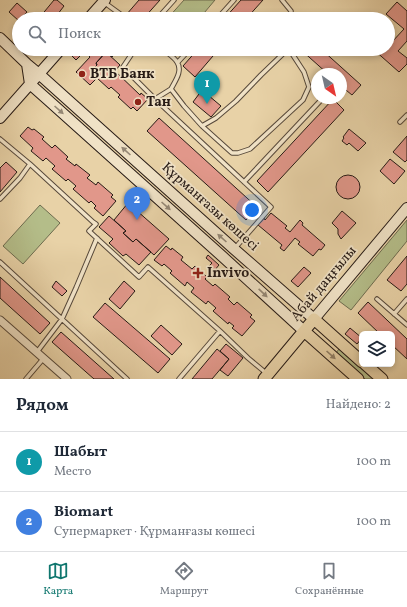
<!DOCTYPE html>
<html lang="ru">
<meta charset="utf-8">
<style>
:root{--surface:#fff;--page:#f2f2f3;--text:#1f2937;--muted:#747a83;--line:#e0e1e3;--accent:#0f766e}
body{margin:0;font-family:Vollkorn,serif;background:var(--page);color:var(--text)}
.controls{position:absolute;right:12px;bottom:12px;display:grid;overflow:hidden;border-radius:6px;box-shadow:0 2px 6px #0003}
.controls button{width:36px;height:36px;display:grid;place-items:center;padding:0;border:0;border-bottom:1px solid var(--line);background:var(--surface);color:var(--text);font:20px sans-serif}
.compass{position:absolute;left:311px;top:68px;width:36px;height:36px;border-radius:50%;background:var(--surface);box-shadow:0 2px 6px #0003;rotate:146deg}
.you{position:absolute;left:252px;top:210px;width:14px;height:14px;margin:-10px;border:3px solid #fff;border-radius:50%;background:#1a73e8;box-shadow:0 0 0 6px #1a73e833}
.badge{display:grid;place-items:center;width:26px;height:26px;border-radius:50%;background:var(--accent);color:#fff;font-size:13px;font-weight:700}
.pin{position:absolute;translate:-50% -33px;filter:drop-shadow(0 1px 2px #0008)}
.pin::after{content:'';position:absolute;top:21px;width:14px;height:12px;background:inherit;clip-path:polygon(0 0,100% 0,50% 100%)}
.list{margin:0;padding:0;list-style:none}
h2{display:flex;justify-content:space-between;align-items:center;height:52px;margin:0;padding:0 16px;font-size:17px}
h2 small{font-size:13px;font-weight:400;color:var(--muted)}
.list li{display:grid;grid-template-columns:26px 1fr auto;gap:12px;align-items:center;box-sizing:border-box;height:60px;padding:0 16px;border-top:1px solid var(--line)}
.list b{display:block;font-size:15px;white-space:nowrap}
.list p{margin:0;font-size:13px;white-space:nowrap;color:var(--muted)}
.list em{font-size:13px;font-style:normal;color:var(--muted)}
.icon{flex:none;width:22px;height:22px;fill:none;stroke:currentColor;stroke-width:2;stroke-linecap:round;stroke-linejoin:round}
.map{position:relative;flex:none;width:407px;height:379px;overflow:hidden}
.search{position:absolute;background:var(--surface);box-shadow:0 2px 6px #0003;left:12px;right:12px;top:12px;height:44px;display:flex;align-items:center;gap:10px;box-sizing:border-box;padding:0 14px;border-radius:22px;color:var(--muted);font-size:15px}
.sheet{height:172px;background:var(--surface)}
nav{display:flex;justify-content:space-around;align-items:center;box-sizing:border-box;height:56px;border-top:1px solid var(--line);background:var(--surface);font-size:11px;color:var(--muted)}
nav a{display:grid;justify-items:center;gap:2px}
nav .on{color:var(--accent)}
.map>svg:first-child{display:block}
</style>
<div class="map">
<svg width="407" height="379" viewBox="0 0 407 379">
<rect width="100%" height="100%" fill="#e8d2a7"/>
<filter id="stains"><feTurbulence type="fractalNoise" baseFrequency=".005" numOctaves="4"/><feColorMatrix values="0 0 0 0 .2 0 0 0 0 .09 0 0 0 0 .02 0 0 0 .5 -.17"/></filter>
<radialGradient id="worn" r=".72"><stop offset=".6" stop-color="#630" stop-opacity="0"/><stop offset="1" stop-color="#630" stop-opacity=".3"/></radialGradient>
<path fill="#b4bd89" stroke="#6d6c4f" d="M184,0H215L199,19H167Z
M40,205L60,223L23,264L3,246Z
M407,220V241L351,310L339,301Z
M339,349L373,379H365L336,353Z"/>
<path fill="#e1978a" stroke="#261a15" d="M54,0H57L64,6L54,19H42L40,17Z
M139,0H160L143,19H131L126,15Z
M241,0H263L246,19H224Z
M397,2L407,11V41L398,51L407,58V64L399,72L373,49H388V40L391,43L404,29L386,14Z
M17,3L27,12L20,19H19V21L9,12Z
M77,49H87L76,60L71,55Z
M91,49H103L106,52L96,63L97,65L92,70L99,76L90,85L76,72L90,57L86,53Z
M103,49H117L118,50L112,57Z
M198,49H219L195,77L183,66Z
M300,49H321L361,85L352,95L341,86V74H328Z
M106,52L120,65L115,71L140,95L141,93L148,99L137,111L133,107L131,109L118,97L120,95L111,87L109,89L97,78L99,76L92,70L97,65L96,63Z
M202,90L221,106L211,117L193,102Z
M333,99L344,110L268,192L257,181Z
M159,118L258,208L246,220L147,131Z
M28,127L32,130L34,129L44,137L42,139L52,148L55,145L68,157L66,159L75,166L76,164L90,175L87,178L96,185L98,182L113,195L111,197L116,201L103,216L94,208L96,206L91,201L89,203L73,189L76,186L68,179L66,181L52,169L55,166L46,158L43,161L31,151L33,148L20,136Z
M349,129L366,143L358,151L349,143L347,145L342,141L344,138L343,137Z
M407,136V160L405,162L393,152Z
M390,159L405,171L394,184L380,171Z
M6,162L17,172L0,192V168Z
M170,170L182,180L179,183L167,173Z
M336 187a12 12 0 1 1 24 0a12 12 0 1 1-24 0Z
M128,203L169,239L154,255L136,239L133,242L123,233L126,231L114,220Z
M342,211L356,223L341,239L338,234V229L332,223Z
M271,213L287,226L285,228L290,232L300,220L303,223L302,225L325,245L321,250L319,249L313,256L298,244L300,242L295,238L284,251L280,248L282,245L258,225L264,218L265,220Z
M109,216L126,231L123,233L133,242L136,239L151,252L139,265L126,254L123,256L109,243L113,239L99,227Z
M166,246L171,250L172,248L183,257L181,260L192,269L195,266L207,277L205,279L213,286L215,284L230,297L228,299L234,305L237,302L252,315L250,317L255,321L242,336L232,328L234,326L229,322L228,324L213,311L216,308L208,301L206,304L191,292L194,288L187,282L185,286L170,273L172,271L164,264L162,266L154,260Z
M208,255L219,265L214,271L209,266L212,263L206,258Z
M407,256V284L401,291L387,280Z
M304,267L311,273L298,287L291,281Z
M0,277L50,323L40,334L0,298Z
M56,281L67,291L62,296L52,287Z
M124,281L135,291L120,309L109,299Z
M368,302L407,339V359L392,345V334H380L358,313Z
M105,303L170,359L158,373L93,317Z
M161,325L182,344L172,355L151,336Z
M350,328L362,338L357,344L345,334Z
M61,332L114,379H94L52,342Z
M226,344L243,358L228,376L220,370L229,359L220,351Z
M217,349L229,359L212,379H192Z"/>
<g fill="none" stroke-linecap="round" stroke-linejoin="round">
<g stroke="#56483a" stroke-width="5.5">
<path id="lane" d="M282,0L291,11V19
M105,3L127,19
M157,19L174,0
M217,19L234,0
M135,49L123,67L155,99L271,207L235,248
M163,49C167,53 174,57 177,62C183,71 175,81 171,89
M178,62L190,49
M155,99L171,89L184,106L202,126L232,153H238L250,149L303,100L309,87L304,72L289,49
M400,122L407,115
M202,126L216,118L236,101L261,75L288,49
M0,139L30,164L20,178L0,199
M30,164L93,222L96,224L89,231L139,277L148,267L220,331L248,358L266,373
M244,182L323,98
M0,262L127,379
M377,299L407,325
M394,314L407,299
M37,352L62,319L76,288L97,238
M26,379L43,359
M179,379L220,331"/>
</g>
<g stroke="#56483a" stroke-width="9">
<path id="street" d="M0,320L67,379"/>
</g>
<g stroke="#261a15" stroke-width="12">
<path id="secondary" d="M88,19L105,0
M0,38L27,64L39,74L234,249L314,319L407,208
M27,64L30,84L48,100L223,257L304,331
M0,118L61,49"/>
</g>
<g stroke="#261a15" stroke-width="13">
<path id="primary" d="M304,331L358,379
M365,364L382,379
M264,379L314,319L362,362"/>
</g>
<use href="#lane" stroke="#f0e2c6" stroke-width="3.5"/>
<use href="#street" stroke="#f0e2c6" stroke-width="7"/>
<use href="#secondary" stroke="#f0e2c6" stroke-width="10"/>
<use href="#primary" stroke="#e8d2a7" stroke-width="11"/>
</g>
<defs><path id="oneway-solid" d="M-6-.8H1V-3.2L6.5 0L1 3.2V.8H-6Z"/></defs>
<g fill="#958876">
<use href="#oneway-solid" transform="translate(59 110) rotate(42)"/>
<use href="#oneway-solid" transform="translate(126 151) rotate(-138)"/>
<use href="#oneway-solid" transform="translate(166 206) rotate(42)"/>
<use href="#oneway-solid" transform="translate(222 238) rotate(-138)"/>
<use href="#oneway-solid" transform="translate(263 293) rotate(43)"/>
</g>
<use fill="#917f65" href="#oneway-solid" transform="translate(331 355) rotate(42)"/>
<g fill="#8f2418" stroke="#f0e2c6" stroke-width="1.5">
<circle cx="82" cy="74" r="4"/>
<circle cx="138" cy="102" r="4"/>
<path d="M196 267h4v4h4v4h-4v4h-4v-4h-4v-4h4z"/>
</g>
<g text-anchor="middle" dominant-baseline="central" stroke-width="3.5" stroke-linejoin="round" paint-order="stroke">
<g font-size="14" font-weight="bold" fill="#261a15" stroke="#f0e2c6" text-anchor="start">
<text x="90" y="74">ВТБ Банк</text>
<text x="146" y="102">Тан</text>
<text x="207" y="273">Invivo</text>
</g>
<g font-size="14" fill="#261a15" stroke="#f0e2c6">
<text transform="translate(210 207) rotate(42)">Құрманғазы көшесі</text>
<text transform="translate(324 284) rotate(-50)">Абай даңғылы</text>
</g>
</g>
<rect width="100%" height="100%" filter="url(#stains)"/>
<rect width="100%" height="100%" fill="url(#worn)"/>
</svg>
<div class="controls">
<button><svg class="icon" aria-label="layers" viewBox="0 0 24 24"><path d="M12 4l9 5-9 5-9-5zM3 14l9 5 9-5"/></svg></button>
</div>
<svg class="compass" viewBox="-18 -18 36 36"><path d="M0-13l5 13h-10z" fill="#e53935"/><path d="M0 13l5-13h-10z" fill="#747a83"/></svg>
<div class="you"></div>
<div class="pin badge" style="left:207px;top:104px;background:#0f9aa8">1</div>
<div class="pin badge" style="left:137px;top:220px;background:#3f7fe0">2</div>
<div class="search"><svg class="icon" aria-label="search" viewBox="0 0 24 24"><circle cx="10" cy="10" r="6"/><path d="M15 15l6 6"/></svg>Поиск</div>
</div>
<section class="sheet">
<h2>Рядом<small>Найдено: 2</small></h2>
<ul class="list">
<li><span class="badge" style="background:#0f9aa8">1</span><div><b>Шабыт</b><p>Место</p></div><em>100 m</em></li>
<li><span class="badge" style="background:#3f7fe0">2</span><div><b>Biomart</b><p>Супермаркет · Құрманғазы көшесі</p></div><em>100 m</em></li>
</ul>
</section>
<nav>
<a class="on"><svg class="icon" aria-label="map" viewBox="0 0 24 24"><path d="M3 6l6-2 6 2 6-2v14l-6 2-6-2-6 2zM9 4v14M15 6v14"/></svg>Карта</a>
<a><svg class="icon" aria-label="directions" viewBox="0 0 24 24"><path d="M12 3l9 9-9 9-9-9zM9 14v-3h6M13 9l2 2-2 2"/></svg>Маршрут</a>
<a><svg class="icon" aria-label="saved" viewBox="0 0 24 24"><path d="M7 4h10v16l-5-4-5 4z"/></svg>Сохранённые</a>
</nav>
